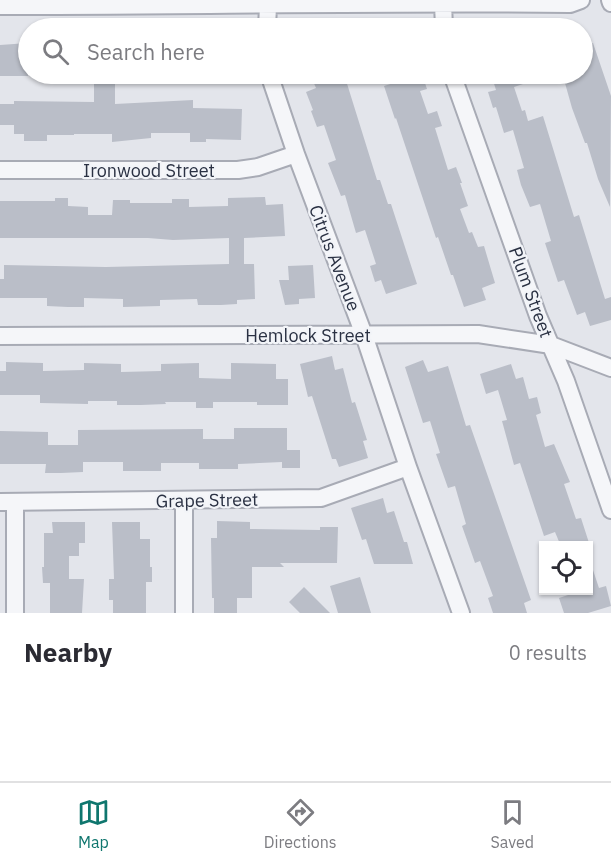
<!DOCTYPE html>
<style>
:root{--surface:#fff;--page:#f7f7f7;--text:#2b2b33;--muted:#7c7c81;--line:#e1e1e2;--accent:#0f766e}
body{margin:0;font-family:"IBM Plex Sans",sans-serif;background:var(--page);color:var(--text)}
.controls{position:absolute;right:18px;bottom:18px;display:grid;overflow:hidden;border-radius:0px;box-shadow:0 2px 4px #0004}
.controls button{width:54px;height:54px;display:grid;place-items:center;padding:0;border:0;border-bottom:2px solid var(--line);background:var(--surface);color:var(--text);font:30px sans-serif}
.list{margin:0;padding:0;list-style:none}
h2{display:flex;justify-content:space-between;align-items:center;height:78px;margin:0;padding:0 24px;font-size:26px}
h2 small{font-size:20px;font-weight:400;color:var(--muted)}
.icon{flex:none;width:33px;height:33px;fill:none;stroke:currentColor;stroke-width:2;stroke-linecap:round;stroke-linejoin:round}
.map{position:relative;flex:none;width:611px;height:613px;overflow:hidden}
.search{position:absolute;background:var(--surface);box-shadow:0 2px 4px #0004;left:18px;right:18px;top:18px;height:66px;display:flex;align-items:center;gap:15px;box-sizing:border-box;padding:0 21px;border-radius:33px;color:var(--muted);font-size:22px}
.sheet{height:168px;background:var(--surface)}
nav{display:flex;justify-content:space-around;align-items:center;box-sizing:border-box;height:84px;border-top:2px solid var(--line);background:var(--surface);font-size:16px;color:var(--muted)}
nav a{display:grid;justify-items:center;gap:3px}
nav .on{color:var(--accent)}
.map>svg:first-child{display:block}
</style>
<div class="map">
<svg width="611" height="613" viewBox="0 0 611 613">
<rect width="100%" height="100%" fill="#e3e5eb"/>
<path fill="#babec8" d="M28,43V76H0V45Z
M593,43L611,96L610,207L598,179L587,143H585L572,108L563,76L582,74V47Z
M94,74H115V104L193,100V108L242,109L241,140L206,139V142H190V133H151V138L112,142V134H74V135H47V141H24V134H14V125H0V104H14V101L94,102Z
M310,74H344L377,180H380L388,204H391L417,284L386,294L381,280L375,282L370,266L376,264L365,230L356,233L345,195L341,196L328,163L336,160L324,125L317,127L311,111L313,110L306,92L316,88Z
M422,74L427,89L420,91L428,114L437,111L442,126L435,128L448,170L456,167L462,183H460L468,206L460,209L469,233L472,232L478,247L484,246L495,283L482,288L486,300L464,307L453,275H451L438,237L436,238L396,118L395,119L384,86Z
M491,74H547V76L514,87L522,111L525,110L528,121L543,116L574,217L579,215L605,299L611,297V320L590,326L585,312L577,315L564,280L558,282L545,243L551,241L540,204L530,207L521,185L517,170L524,168L513,130L504,133L496,107L493,108L488,92L496,90Z
M265,197L266,205L283,204L285,236L244,238V264H254L255,299L237,300V304L221,305H198L197,299L160,300V306L123,307V299L84,298V307H68L47,306V298H0V279H4V265L106,267L229,264V238L173,240L148,238H0V201H55V198H68V206L88,207V215H112L113,200H130V203H172V199H189V207L228,206V198Z
M313,265L315,298L299,299V304L285,305L279,280H289L288,266Z
M332,356L335,370L343,368L352,403L355,402L367,440L363,441L368,458L339,467L336,459H332L312,396L308,397L300,364Z
M423,360L428,372L448,366L466,426L470,425L531,600L524,603L527,613H493L488,598L493,596L480,561L475,563L462,526L466,524L455,486L448,488L436,454L440,453L430,421L423,423L405,367Z
M6,362L43,363V371L84,370V363L121,364V372L161,371V364L199,363V378L231,379V363L276,364V379H288V405H257V402H213V408H196V402H165L166,404L141,405H117V401H88V404L40,403V395H0V371H6Z
M511,364L516,379L523,377L529,399L537,397L541,413L536,415L545,447L554,444L570,482L564,484L576,519L581,518L590,546H570L568,541L560,544L555,532L544,536L520,463L514,465L502,421L507,420L498,390L486,394L480,374Z
M234,428H287V450H300V468H282V462L238,464V469H199V463H161V471H123V462H83V472L61,473H45L46,464H0V431L48,432V445H78V430L203,429V439H234Z
M383,498L387,513L394,511L404,542H407L413,564H374L366,539L362,540L351,508Z
M217,521L250,522V529L320,530V527H338L337,563H280L284,567H252V598H237V613H214V598H212L211,538H217Z
M52,522H85V543H79V556H69V579H84L82,613H50V583H43L42,567H44V533H53Z
M112,522H140V539H150V567H152V582H146V613H113V600H109V579H114Z
M591,564L599,588L606,586L611,606L588,613H564L559,598L568,595L566,591H588V565Z
M360,577L371,613H338L330,586Z
M304,587L330,613H300L289,602Z"/>
<g fill="none" stroke-linecap="round" stroke-linejoin="round">
<g stroke="#a8abb5" stroke-width="20">
<path id="minor" d="M610,0L611,3
M443,3L444,28
M0,6C190,6 380,2 570,4L581,0
M267,28L268,6
M269,74L296,154L364,335L408,467L461,613
M452,74L538,316L566,381L611,510
M0,170H238L258,167L296,154
M0,336L478,334L551,345L611,368
M0,502L321,498L408,467
M15,502V613
M184,613V500"/>
</g>
<use href="#minor" stroke="#f5f6f9" stroke-width="16"/>
</g>
<g text-anchor="middle" dominant-baseline="central" stroke-width="4.5" stroke-linejoin="round" paint-order="stroke">
<g font-size="18" fill="#2a3143" stroke="#f2f4f8">
<text x="149" y="170">Ironwood Street</text>
<text transform="translate(335 258) rotate(69)">Citrus Avenue</text>
<text transform="translate(531 292) rotate(70)">Plum Street</text>
<text x="308" y="335">Hemlock Street</text>
<text transform="translate(207 500) rotate(-1)">Grape Street</text>
</g>
</g>
</svg>
<div class="controls">
<button><svg class="icon" aria-label="locate" viewBox="0 0 24 24"><circle cx="12" cy="12" r="6"/><path d="M12 2v4M12 18v4M2 12h4M18 12h4"/></svg></button>
</div>
<div class="search"><svg class="icon" aria-label="search" viewBox="0 0 24 24"><circle cx="10" cy="10" r="6"/><path d="M15 15l6 6"/></svg>Search here</div>
</div>
<section class="sheet">
<h2>Nearby<small>0 results</small></h2>
<ul class="list">
</ul>
</section>
<nav>
<a class="on"><svg class="icon" aria-label="map" viewBox="0 0 24 24"><path d="M3 6l6-2 6 2 6-2v14l-6 2-6-2-6 2zM9 4v14M15 6v14"/></svg>Map</a>
<a><svg class="icon" aria-label="directions" viewBox="0 0 24 24"><path d="M12 3l9 9-9 9-9-9zM9 14v-3h6M13 9l2 2-2 2"/></svg>Directions</a>
<a><svg class="icon" aria-label="saved" viewBox="0 0 24 24"><path d="M7 4h10v16l-5-4-5 4z"/></svg>Saved</a>
</nav>
